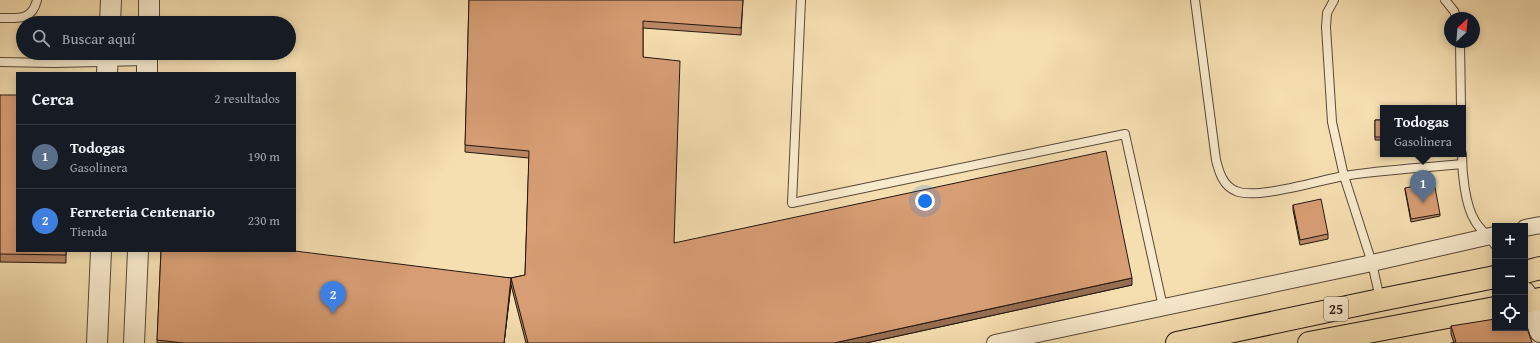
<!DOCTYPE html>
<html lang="es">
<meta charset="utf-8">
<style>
:root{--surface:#171b24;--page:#242831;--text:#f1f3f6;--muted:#9ea1a6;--line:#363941;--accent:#c59692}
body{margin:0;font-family:"Gentium Book Plus",serif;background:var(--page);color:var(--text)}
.controls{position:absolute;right:12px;bottom:12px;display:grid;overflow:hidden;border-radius:0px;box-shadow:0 2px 10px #0003}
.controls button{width:36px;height:36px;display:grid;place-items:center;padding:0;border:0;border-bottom:1px solid var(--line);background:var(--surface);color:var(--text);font:20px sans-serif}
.compass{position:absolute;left:1444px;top:12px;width:36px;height:36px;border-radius:50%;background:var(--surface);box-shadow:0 2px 10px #0003;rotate:26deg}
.you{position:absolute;left:925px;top:201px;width:14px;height:14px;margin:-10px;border:3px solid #fff;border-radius:50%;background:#1a73e8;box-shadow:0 0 0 6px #1a73e833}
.badge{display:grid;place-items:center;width:26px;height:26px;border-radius:50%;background:var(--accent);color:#fff;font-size:13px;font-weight:700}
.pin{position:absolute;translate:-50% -33px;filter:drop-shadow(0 1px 2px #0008)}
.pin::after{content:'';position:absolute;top:21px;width:14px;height:12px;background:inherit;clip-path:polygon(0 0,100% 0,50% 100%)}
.popup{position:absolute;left:1380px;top:105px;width:86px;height:52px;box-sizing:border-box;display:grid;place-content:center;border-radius:0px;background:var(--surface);filter:drop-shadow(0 1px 3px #0005);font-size:13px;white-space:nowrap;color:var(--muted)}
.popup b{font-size:15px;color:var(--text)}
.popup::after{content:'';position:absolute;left:50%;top:100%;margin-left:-8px;border:8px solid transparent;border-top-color:var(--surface)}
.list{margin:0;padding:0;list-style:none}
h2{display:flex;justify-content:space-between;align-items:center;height:52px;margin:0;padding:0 16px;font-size:17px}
h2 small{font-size:13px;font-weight:400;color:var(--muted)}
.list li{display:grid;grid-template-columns:26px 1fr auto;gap:12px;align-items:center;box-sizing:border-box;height:64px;padding:0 16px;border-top:1px solid var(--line)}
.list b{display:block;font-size:15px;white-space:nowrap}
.list p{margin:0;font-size:13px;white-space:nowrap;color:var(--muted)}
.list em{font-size:13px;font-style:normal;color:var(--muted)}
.icon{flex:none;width:22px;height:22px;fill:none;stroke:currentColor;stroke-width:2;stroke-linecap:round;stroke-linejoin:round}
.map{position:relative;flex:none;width:1540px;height:343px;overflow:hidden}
.search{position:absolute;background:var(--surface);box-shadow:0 2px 10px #0003;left:16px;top:16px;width:280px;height:44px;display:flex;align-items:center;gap:10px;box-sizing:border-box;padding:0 14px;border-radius:22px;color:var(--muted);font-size:15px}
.panel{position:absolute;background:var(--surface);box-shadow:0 2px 10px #0003;left:16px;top:72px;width:280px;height:180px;border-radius:0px}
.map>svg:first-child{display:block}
</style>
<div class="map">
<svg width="1540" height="343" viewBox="0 0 1540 343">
<rect width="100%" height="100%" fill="#f5deb0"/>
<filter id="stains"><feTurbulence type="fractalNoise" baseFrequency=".005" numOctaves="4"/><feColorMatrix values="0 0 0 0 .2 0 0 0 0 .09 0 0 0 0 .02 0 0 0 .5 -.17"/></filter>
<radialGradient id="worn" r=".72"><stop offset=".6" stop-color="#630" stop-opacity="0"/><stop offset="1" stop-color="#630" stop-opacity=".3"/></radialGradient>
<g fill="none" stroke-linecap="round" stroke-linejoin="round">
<g stroke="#584938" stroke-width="10">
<path id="service" d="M801,0L792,203L1125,134L1163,307
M1195,0L1216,160C1219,172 1223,186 1236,191C1256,200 1320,180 1344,176C1383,170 1423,168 1462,164
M1334,0L1327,13L1326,27L1332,122L1344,176L1372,263L1380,299
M1445,0L1454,11L1457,18
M0,18C18,18 32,21 37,0
M1460,42L1461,108
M0,62L54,63L147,61
M1462,154C1462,173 1465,205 1475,221C1480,230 1489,236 1495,245"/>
</g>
<g stroke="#584938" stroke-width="18">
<path id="minor" d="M1525,228L1540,225
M995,343L1372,263L1495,235"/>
</g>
<g stroke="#584938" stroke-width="22">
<path id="tertiary" d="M110,23L111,0
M149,23V0
M107,73L108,53
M147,73V53
M1525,292L1530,301L1540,332
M97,343L101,251
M134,343L138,251"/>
</g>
<g stroke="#231710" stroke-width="24">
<path id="primary" d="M1525,272L1540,268
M1525,302L1540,299
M1177,343L1380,300L1495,277
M1309,343L1495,308"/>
</g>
<use href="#service" stroke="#f8eacc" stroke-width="8"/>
<use href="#minor" stroke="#f8eacc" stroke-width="16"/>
<use href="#tertiary" stroke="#f8eacc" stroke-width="20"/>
<use href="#primary" stroke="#f5deb0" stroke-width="22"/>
</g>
<path fill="#b98764" stroke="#231710" d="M469,0H743L741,35L643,28V57L674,243L1132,285L866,343H526L511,285L504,343H157L161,251L511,278L525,275L529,158L465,152Z
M0,95L66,251V263L0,262Z
M1375,120H1383V140H1375Z
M1405,188L1440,214V216L1411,222L1405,190Z
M1293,205L1328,234V239L1300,245L1293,210Z
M1451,326L1532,343H1454L1451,334Z"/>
<path fill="#966e51" stroke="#231710" d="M511,278V285L504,343Z
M1132,278V285L866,343H834Z"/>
<path fill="#d79d74" stroke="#231710" d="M469,0H743L741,28L643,21V57L680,61L674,243L1106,151L1132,278L834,343H528L511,278L525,275L529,151L465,145Z
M0,95H17V251H66V255L0,254Z
M1375,120H1383V137H1375Z
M1434,182L1440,214L1411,219L1405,188Z
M1321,199L1328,234L1300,240L1293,205Z
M161,251H295L511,278L504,343H184L157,340Z
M1495,319V328H1525V322L1532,343H1451L1456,342L1451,326Z"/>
<g text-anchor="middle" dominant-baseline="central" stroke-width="3" stroke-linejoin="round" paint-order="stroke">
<rect fill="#f8eacc" stroke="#635648" stroke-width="1" x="1324" y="297" width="24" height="24" rx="3"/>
<g font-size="14" font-weight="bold" fill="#231710">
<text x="1336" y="309">25</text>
</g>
</g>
<rect width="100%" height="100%" filter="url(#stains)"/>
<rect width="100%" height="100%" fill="url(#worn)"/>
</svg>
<div class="controls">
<button>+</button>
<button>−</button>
<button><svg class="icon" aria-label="locate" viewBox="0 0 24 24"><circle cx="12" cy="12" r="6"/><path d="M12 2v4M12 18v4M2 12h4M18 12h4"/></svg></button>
</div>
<svg class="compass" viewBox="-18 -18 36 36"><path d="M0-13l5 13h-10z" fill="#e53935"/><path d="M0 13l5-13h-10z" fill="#9ea1a6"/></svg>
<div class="you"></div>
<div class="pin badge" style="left:1423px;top:203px;background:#5c6f8a">1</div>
<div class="popup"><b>Todogas</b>Gasolinera</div>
<div class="pin badge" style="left:333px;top:314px;background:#3f7fe0">2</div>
<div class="search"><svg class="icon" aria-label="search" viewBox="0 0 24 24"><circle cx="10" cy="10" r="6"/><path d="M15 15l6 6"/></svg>Buscar aquí</div>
<section class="panel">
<h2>Cerca<small>2 resultados</small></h2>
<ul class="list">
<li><span class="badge" style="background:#5c6f8a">1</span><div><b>Todogas</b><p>Gasolinera</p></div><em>190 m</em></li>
<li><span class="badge" style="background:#3f7fe0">2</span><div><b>Ferreteria Centenario</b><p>Tienda</p></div><em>230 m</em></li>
</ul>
</section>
</div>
